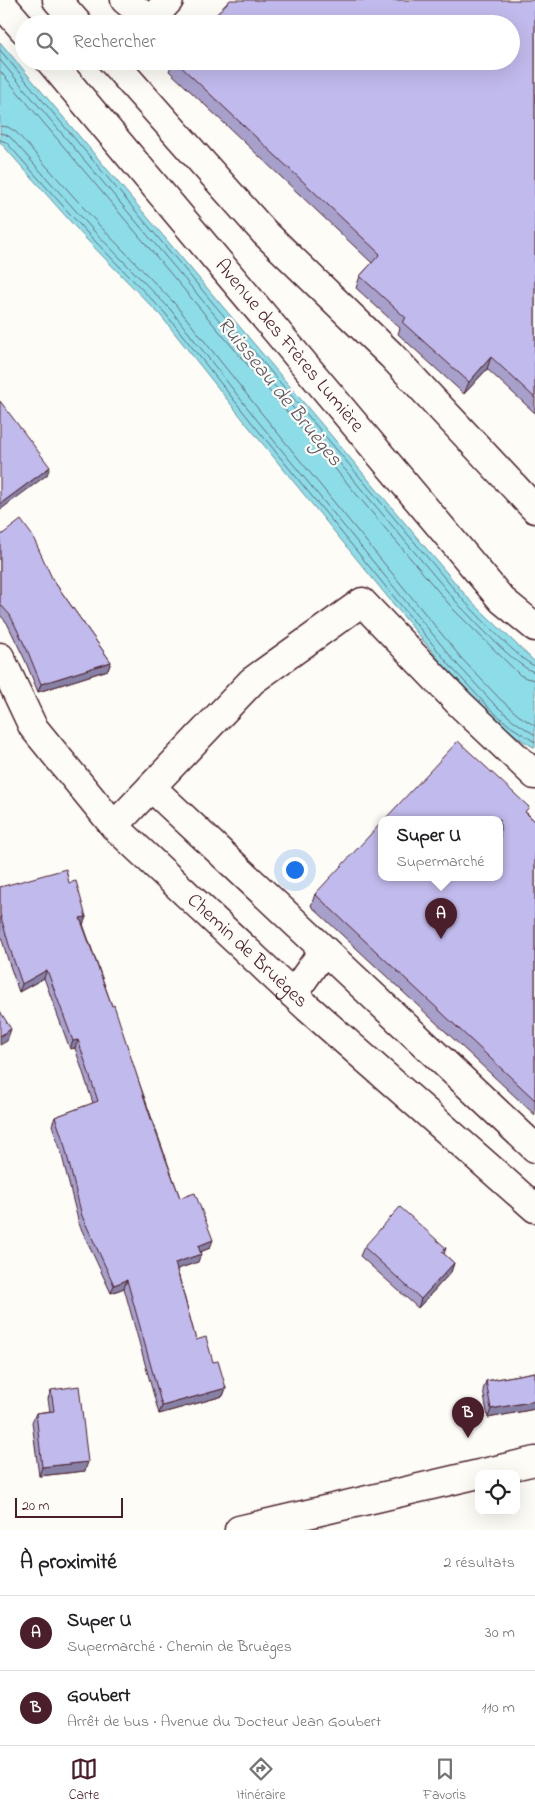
<!DOCTYPE html>
<html lang="fr">
<meta charset="utf-8">
<style>
:root{--surface:#fff;--page:#f6f6f6;--text:#202124;--muted:#757577;--line:#e0e0e0;--accent:#4a1f2b}
body{margin:0;font-family:"Indie Flower",sans-serif;background:var(--page);color:var(--text)}
.controls{position:absolute;right:15px;bottom:15px;display:grid;overflow:hidden;border-radius:10px;box-shadow:0 5px 20px #0002}
.controls button{width:45px;height:45px;display:grid;place-items:center;padding:0;border:0;border-bottom:1px solid var(--line);background:var(--surface);color:var(--text);font:25px sans-serif}
.scale{position:absolute;left:15px;bottom:12px;width:108px;box-sizing:border-box;padding-left:5px;border:2px solid #4a1f2b;border-top:0;font-size:14px;line-height:18px;white-space:nowrap;color:#4a1f2b;-webkit-text-stroke:4px #fdfcf7;paint-order:stroke}
.you{position:absolute;left:294px;top:869px;width:18px;height:18px;margin:-12px;border:4px solid #fff;border-radius:50%;background:#1a73e8;box-shadow:0 0 0 8px #1a73e833}
.badge{display:grid;place-items:center;width:32px;height:32px;border-radius:50%;background:var(--accent);color:#fff;font-size:16px;font-weight:700}
.pin{position:absolute;translate:-50% -41px;filter:drop-shadow(0 1px 2px #0008)}
.pin::after{content:'';position:absolute;top:26px;width:18px;height:15px;background:inherit;clip-path:polygon(0 0,100% 0,50% 100%)}
.popup{position:absolute;left:378px;top:816px;width:125px;height:65px;box-sizing:border-box;display:grid;place-content:center;border-radius:10px;background:var(--surface);filter:drop-shadow(0 1px 4px #0005);font-size:16px;white-space:nowrap;color:var(--muted)}
.popup b{font-size:19px;color:var(--text)}
.popup::after{content:'';position:absolute;left:50%;top:100%;margin-left:-10px;border:10px solid transparent;border-top-color:var(--surface)}
.list{margin:0;padding:0;list-style:none}
h2{display:flex;justify-content:space-between;align-items:center;height:65px;margin:0;padding:0 20px;font-size:21px}
h2 small{font-size:16px;font-weight:400;color:var(--muted)}
.list li{display:grid;grid-template-columns:32px 1fr auto;gap:15px;align-items:center;box-sizing:border-box;height:75px;padding:0 20px;border-top:1px solid var(--line)}
.list b{display:block;font-size:19px;white-space:nowrap}
.list p{margin:0;font-size:16px;white-space:nowrap;color:var(--muted)}
.list em{font-size:16px;font-style:normal;color:var(--muted)}
.icon{flex:none;width:28px;height:28px;fill:none;stroke:currentColor;stroke-width:2;stroke-linecap:round;stroke-linejoin:round}
.map{position:relative;flex:none;width:535px;height:1530px;overflow:hidden}
.search{position:absolute;background:var(--surface);box-shadow:0 5px 20px #0002;left:15px;right:15px;top:15px;height:55px;display:flex;align-items:center;gap:12px;box-sizing:border-box;padding:0 18px;border-radius:28px;color:var(--muted);font-size:19px}
.sheet{height:215px;background:var(--surface)}
nav{display:flex;justify-content:space-around;align-items:center;box-sizing:border-box;height:70px;border-top:1px solid var(--line);background:var(--surface);font-size:14px;color:var(--muted)}
nav a{display:grid;justify-items:center;gap:2px}
nav .on{color:var(--accent)}
.map>svg:first-child{display:block}
</style>
<div class="map">
<svg width="535" height="1530" viewBox="0 0 535 1530">
<rect width="100%" height="100%" fill="#fdfcf7"/>
<filter id="ink" filterUnits="userSpaceOnUse"><feTurbulence type="fractalNoise" baseFrequency=".02" numOctaves="2"/><feDisplacementMap in="SourceGraphic" scale="10" xChannelSelector="R" yChannelSelector="G"/><feConvolveMatrix kernelMatrix="1 2 1 2 8 2 1 2 1" color-interpolation-filters="sRGB"/></filter>
<g filter="url(#ink)">
<path fill="#8ddde9" stroke="#72919d" d="M0,42L468,598L535,662V748C501,729 474,700 448,671L249,427L161,316L85,238L0,142Z"/>
<g fill="none" stroke-linecap="round" stroke-linejoin="round">
<path stroke="#656b77" stroke-width="1" d="M0,50L464,601C475,612 523,664 535,666
M0,60L459,605C472,618 520,671 535,672
M0,71L454,610L520,675L526,678L535,680
M0,126L8,127L16,132L99,225L175,304L263,415L462,659L500,699L518,715L535,726
M0,133L5,134L10,137L93,230L170,309L257,420L457,664L495,705L514,721L535,735
M0,140L6,142L88,234L165,313L253,424L452,668L490,709L510,726L535,742"/>
<g stroke="#4a1f2b" stroke-width="31">
<g id="minor">
<path d="M57,0L78,24"/>
<path d="M125,0L150,21L169,0"/>
<path d="M0,2L24,30"/>
<path id="s1" d="M50,61L502,600L535,627"/>
<path d="M112,61L264,232L391,355L535,509"/>
<path id="s2" d="M0,657L33,727L114,826L308,1008L535,1208"/>
<path d="M151,787L535,1148"/>
<path d="M114,826L252,681L362,602L460,704L535,775"/>
<path d="M293,994L324,950"/>
<path d="M239,1530L535,1461"/>
</g>
</g>
<use href="#minor" stroke="#fdfcf7" stroke-width="28"/>
</g>
<path fill="#a6a0cb" stroke="#4a1f2b" d="M535,0V413L487,369L464,394L398,334L400,328L356,288L360,276L372,263L169,71L173,61H511Z
M0,536L53,580L111,662L108,670L38,692L25,660L7,623L0,615Z
M527,813L535,821V1115L311,906L315,894Z
M69,883L86,917L83,924L180,1198L210,1248L200,1252L198,1262L177,1269L196,1340L213,1362L226,1388L223,1396L159,1414L124,1288L111,1293L79,1224L61,1152L52,1125L55,1117L93,1103L75,1048L70,1049L44,978L19,992L9,963L0,933V887Z
M364,1247L446,1248L444,1254L454,1263L451,1272L418,1308L360,1256Z
M535,1372V1409L488,1418L483,1390L486,1381Z
M51,1390L85,1471L39,1476L32,1422L36,1413L50,1411L48,1399Z"/>
<path fill="#8782a5" stroke="#4a1f2b" d="M491,357L487,369L464,394L469,382Z
M50,467L47,475L0,510V504Z
M111,662L108,670L38,692L41,684Z
M86,917L83,925L80,918Z
M47,970L44,978L19,992L22,984Z
M11,1029L7,1041L0,1045V1036Z
M78,1040L75,1048L70,1049L73,1041Z
M213,1240L210,1248L195,1254L198,1246Z
M201,1254L198,1262L172,1271L175,1263Z
M454,1263L451,1272L418,1308L421,1299Z
M127,1280L124,1288L111,1293L114,1285Z
M226,1388L223,1396L159,1414L162,1406Z
M535,1401V1409L488,1418L491,1409Z
M88,1462L85,1471L39,1476L42,1467Z"/>
<path fill="#c1baec" stroke="#4a1f2b" d="M230,0H535V398L491,357L469,382L402,322L406,318L360,276L380,254L175,61H511V24H207Z
M0,401L50,467L0,504Z
M21,520L32,535L53,580L111,662L41,684L28,652L10,615L0,604V536Z
M458,741L529,807L525,812L535,821V1100L315,894L382,822V878H500V820H384Z
M66,869L69,883L76,881L86,917L80,918L112,1006L114,1005L151,1119L180,1198L195,1193L213,1240L198,1246L201,1254L175,1263L196,1340L206,1337L213,1362L218,1361L226,1388L162,1406L127,1280L114,1285L82,1216L64,1143L55,1117L98,1101L78,1040L73,1041L47,970L22,984L12,955L0,914V887Z
M0,1011L11,1029L0,1036Z
M400,1207L446,1248L442,1252L454,1263L421,1299L364,1247Z
M535,1372V1401L491,1409L486,1381Z
M79,1386L88,1462L42,1467L36,1413L54,1411L51,1390Z"/>
</g>
<g text-anchor="middle" dominant-baseline="central" stroke-width="4.5" stroke-linejoin="round" paint-order="stroke">
<g font-size="20" fill="#4a1f2b" stroke="#fdfcf7">
<text stroke="none"><textPath href="#s1" startOffset="372">Avenue des Frères Lumière</textPath></text>
<text stroke="none"><textPath href="#s2" startOffset="388">Chemin de Bruèges</textPath></text>
</g>
<g font-size="21" font-style="italic" fill="#5e5864" stroke="#fdfcf7">
<text transform="translate(279 392) rotate(51)">Ruisseau de Bruèges</text>
</g>
</g>
</svg>
<div class="controls">
<button><svg class="icon" aria-label="locate" viewBox="0 0 24 24"><circle cx="12" cy="12" r="6"/><path d="M12 2v4M12 18v4M2 12h4M18 12h4"/></svg></button>
</div>
<div class="scale">20 m</div>
<div class="you"></div>
<div class="pin badge" style="left:441px;top:939px">A</div>
<div class="popup"><b>Super U</b>Supermarché</div>
<div class="pin badge" style="left:468px;top:1438px">B</div>
<div class="search"><svg class="icon" aria-label="search" viewBox="0 0 24 24"><circle cx="10" cy="10" r="6"/><path d="M15 15l6 6"/></svg>Rechercher</div>
</div>
<section class="sheet">
<h2>À proximité<small>2 résultats</small></h2>
<ul class="list">
<li><span class="badge">A</span><div><b>Super U</b><p>Supermarché · Chemin de Bruèges</p></div><em>30 m</em></li>
<li><span class="badge">B</span><div><b>Goubert</b><p>Arrêt de bus · Avenue du Docteur Jean Goubert</p></div><em>110 m</em></li>
</ul>
</section>
<nav>
<a class="on"><svg class="icon" aria-label="map" viewBox="0 0 24 24"><path d="M3 6l6-2 6 2 6-2v14l-6 2-6-2-6 2zM9 4v14M15 6v14"/></svg>Carte</a>
<a><svg class="icon" aria-label="directions" viewBox="0 0 24 24"><path d="M12 3l9 9-9 9-9-9zM9 14v-3h6M13 9l2 2-2 2"/></svg>Itinéraire</a>
<a><svg class="icon" aria-label="saved" viewBox="0 0 24 24"><path d="M7 4h10v16l-5-4-5 4z"/></svg>Favoris</a>
</nav>
